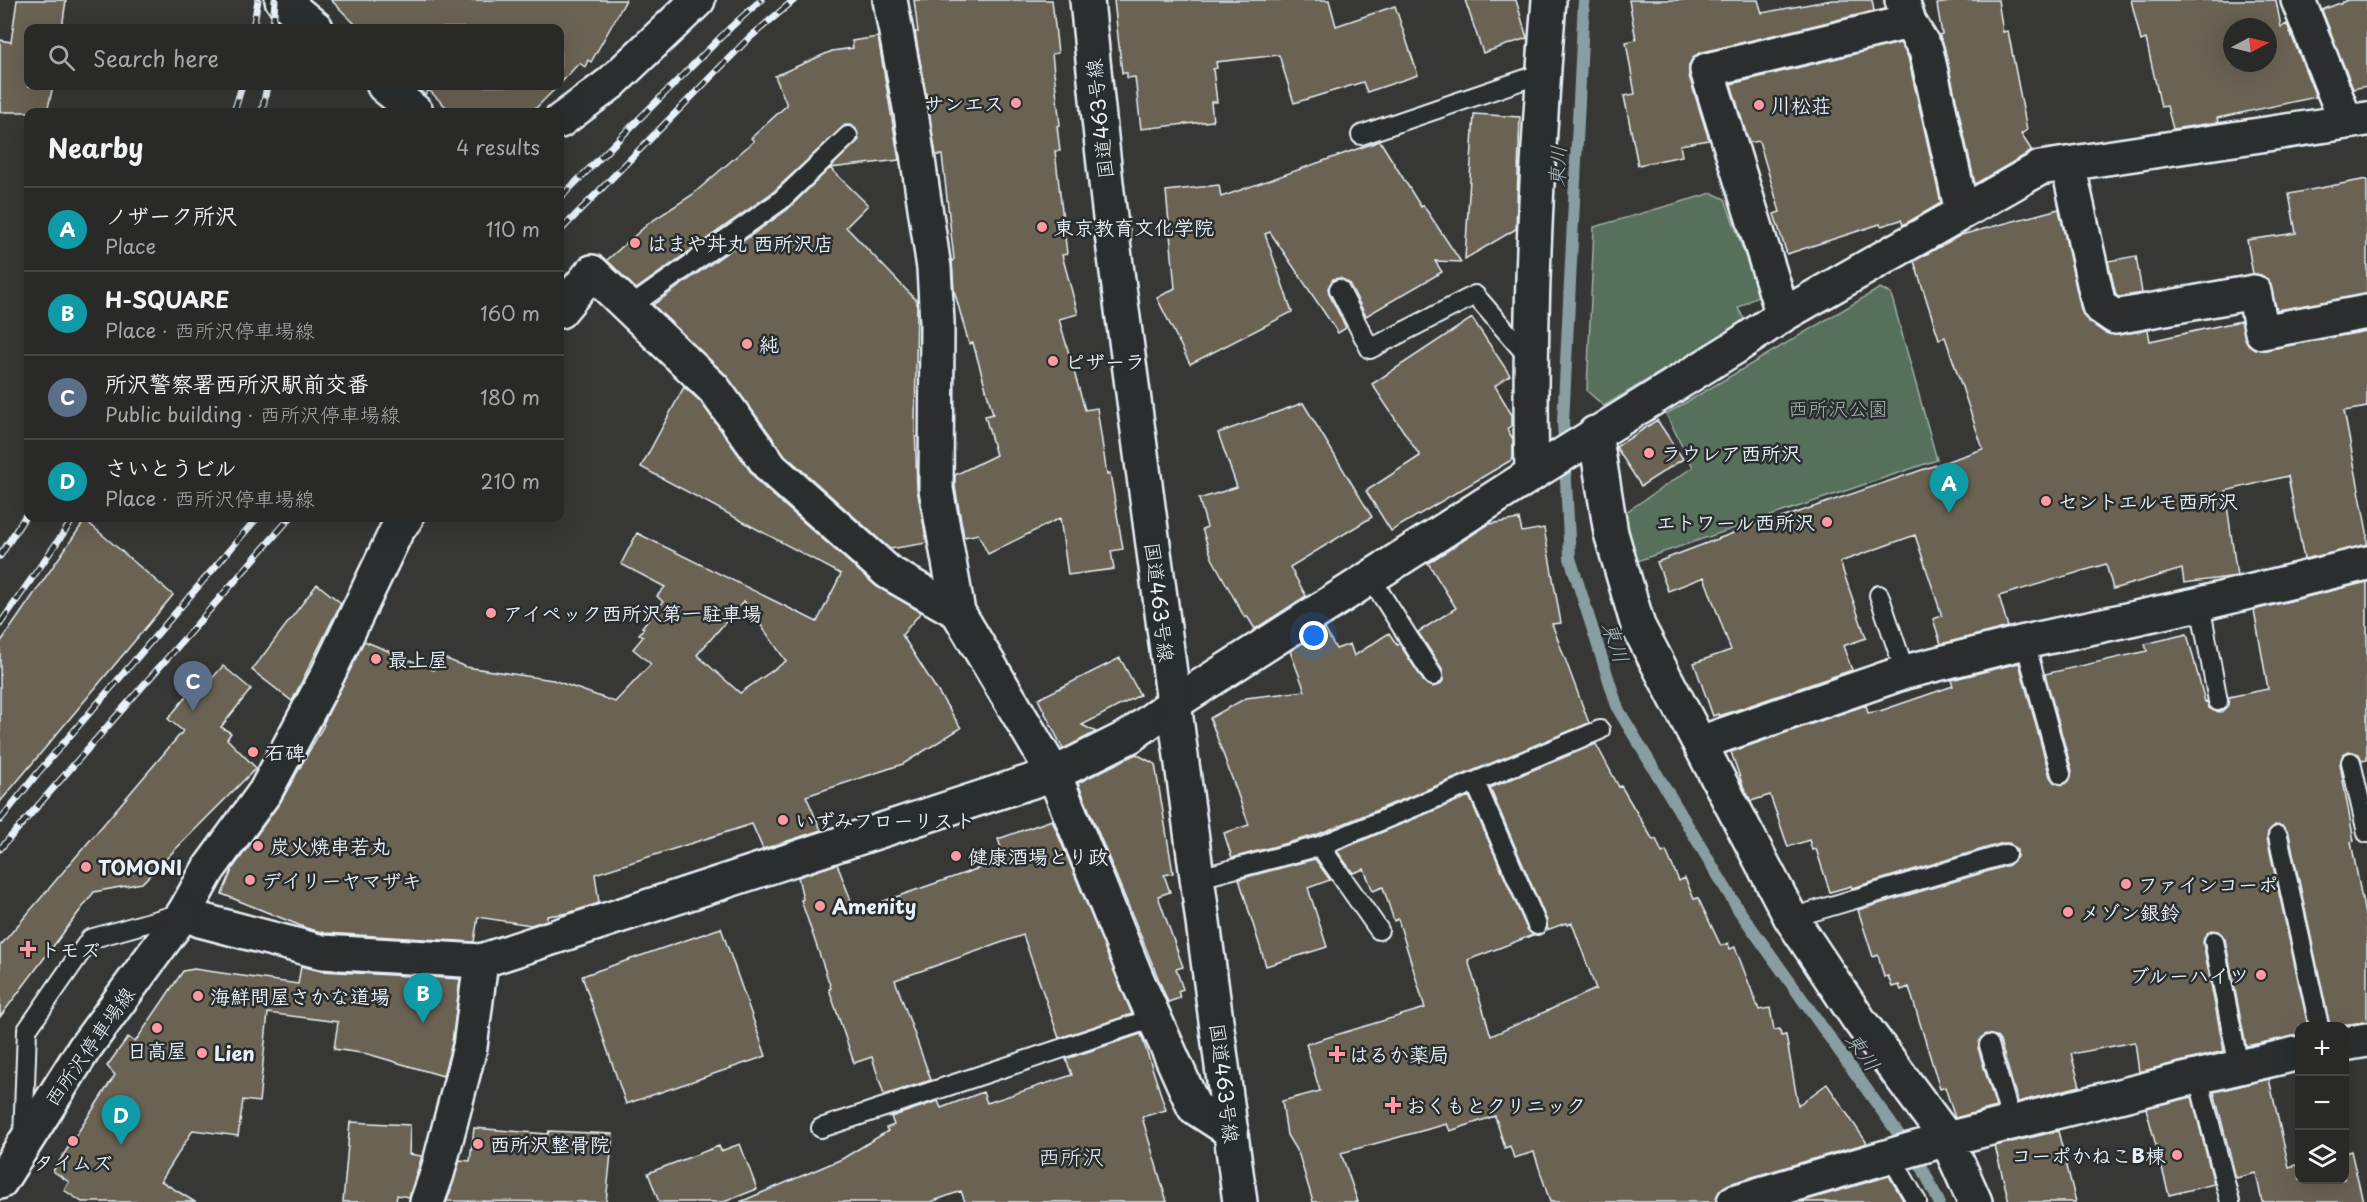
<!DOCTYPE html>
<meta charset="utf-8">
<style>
:root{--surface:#292a28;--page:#313230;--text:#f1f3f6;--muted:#a5a7a8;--line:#454645;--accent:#1a73e8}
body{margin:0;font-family:"Playpen Sans","Klee One",sans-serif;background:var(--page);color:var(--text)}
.controls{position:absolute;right:18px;bottom:18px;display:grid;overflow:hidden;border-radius:12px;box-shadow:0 6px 24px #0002}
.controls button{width:54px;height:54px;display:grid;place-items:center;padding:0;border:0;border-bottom:2px solid var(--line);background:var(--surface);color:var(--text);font:30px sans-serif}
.compass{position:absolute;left:2223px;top:18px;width:54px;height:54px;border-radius:50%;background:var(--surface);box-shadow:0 6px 24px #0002;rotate:83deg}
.you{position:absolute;left:1314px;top:636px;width:21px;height:21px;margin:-15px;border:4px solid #fff;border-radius:50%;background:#1a73e8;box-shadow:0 0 0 9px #1a73e833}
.badge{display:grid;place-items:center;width:39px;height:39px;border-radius:50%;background:var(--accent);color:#fff;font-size:20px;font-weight:700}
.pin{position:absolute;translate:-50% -50px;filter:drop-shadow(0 2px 3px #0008)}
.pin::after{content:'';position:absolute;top:32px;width:21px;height:18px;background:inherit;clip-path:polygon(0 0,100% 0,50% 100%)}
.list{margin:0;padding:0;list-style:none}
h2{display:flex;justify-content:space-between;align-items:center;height:78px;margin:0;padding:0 24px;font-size:26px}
h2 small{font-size:20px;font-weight:400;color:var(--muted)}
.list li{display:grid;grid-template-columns:39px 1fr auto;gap:18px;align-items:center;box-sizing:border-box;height:84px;padding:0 24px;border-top:2px solid var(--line)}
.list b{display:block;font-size:22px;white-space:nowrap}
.list p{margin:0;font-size:20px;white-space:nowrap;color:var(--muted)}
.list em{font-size:20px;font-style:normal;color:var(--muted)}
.icon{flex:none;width:33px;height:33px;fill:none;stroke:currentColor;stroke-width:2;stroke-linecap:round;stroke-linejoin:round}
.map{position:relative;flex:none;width:2367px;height:1202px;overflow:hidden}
.search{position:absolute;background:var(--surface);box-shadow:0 6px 24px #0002;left:24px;top:24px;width:540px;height:66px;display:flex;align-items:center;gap:15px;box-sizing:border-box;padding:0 21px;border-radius:12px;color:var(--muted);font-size:22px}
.panel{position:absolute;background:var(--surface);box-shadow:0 6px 24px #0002;left:24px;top:108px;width:540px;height:414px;border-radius:12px}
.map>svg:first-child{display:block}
</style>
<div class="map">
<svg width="2367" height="1202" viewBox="0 0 2367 1202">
<rect width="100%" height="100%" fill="#373835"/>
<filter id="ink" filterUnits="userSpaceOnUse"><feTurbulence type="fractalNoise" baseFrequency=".0167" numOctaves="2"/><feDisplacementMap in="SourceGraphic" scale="12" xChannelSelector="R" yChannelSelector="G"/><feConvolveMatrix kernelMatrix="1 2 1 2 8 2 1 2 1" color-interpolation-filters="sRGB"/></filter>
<g filter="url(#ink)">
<path fill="#566f5c" stroke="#9fb0aa" stroke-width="1.5" d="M1712,193L1725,199L1759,295L1738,308L1745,321L1604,406L1587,391L1594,227Z
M1880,288L1891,294L1937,460L1631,563L1626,512L1693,467L1666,414Z"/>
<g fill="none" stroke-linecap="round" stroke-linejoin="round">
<path stroke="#899ea3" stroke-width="12" d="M1584,0L1563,423L1570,558L1618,709L1738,909L1922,1167L1939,1202"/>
</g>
<path fill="#6a6252" stroke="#e8f1f8" stroke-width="1.5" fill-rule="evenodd" d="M17,0H66L62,28H28V86H53L47,112H0V40L11,42Z
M331,0H626L591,62L588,60L585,67L579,63L560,84V28H359Z
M914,0H1052L1058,53L1052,54L1060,125L1057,126L1060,151H1055L1067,254L1062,255L1078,314L1059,319L1085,410L1097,408L1107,475L1110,473L1123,549L1111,551L1114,569L1068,575L1060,518L988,554L978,534L964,537L955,487V475L996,455L985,416L993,414L973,343L969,344L954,290L952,261L954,259L942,155H936L915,32H918Z
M1114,0H1329L1336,26L1395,6L1418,75L1367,92L1363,82L1294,103L1279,55L1216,62L1217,68L1213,69L1217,102H1211L1213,121L1141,129L1135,77L1127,78V73H1122Z
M1465,0H1516L1527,38L1483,53Z
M1629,0H1758L1762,13L1832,0H1872L1874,11L1703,52L1694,56L1689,65V76L1709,140L1680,145L1682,156L1638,165L1624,96L1635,94L1626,42L1636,40Z
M1961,0H1998L2003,32L2008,31L2027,130L2021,134L2032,151L1975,184L1944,46L1939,35L1942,34L1937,4Z
M2131,0H2276L2281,27L2287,24L2316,97L2217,118L2218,122L2173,129L2167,106L2161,107L2146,39L2141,41ZM2232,27H2268V63H2232Z
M2348,0H2367V86L2353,89L2322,10Z
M878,37L899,160L830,168L859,140L856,129L851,125H845L773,192L636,289L607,260L649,223L692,195L754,141L751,138L787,105L775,76L832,51L853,48L852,41Z
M1900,43L1908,57L1941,203L1903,225L1901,220L1881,226L1880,224L1787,254L1774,214L1780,212L1759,141L1749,143L1731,84Z
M415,86H558L532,112H451L429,90L425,95Z
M1474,114L1520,117L1516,229L1465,259Z
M1380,141L1421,207L1423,205L1461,262L1435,261L1442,272L1366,316L1349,283L1340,278L1333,279L1328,288L1329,294L1346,328L1338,333L1270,232L1265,234L1292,312L1190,364L1157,298L1175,288L1166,191L1219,185L1221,197Z
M830,168L868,205L846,227L917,301L915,425L917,489L927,543L890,549L785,455L727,376L653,305L787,210Z
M2367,179V294L2277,310L2268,280L2261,275L2253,274L2247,240L2296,233L2289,194Z
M2059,209L2081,310L2088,321L2105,333L2118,335L2148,330L2150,341L2241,321L2248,344L2255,349L2265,350L2367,331V407L2344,411L2367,532V545L2304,559L2288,476L2225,491L2237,576L2184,583L2182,569L2113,589L2106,564L1999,596L2008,627L1941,644L1933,619L1942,616L1915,535L1840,562L1866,638L1843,646L1852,670L1719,716L1718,714L1713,716L1694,663L1731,650L1704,577L1668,591L1657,562L1757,524L1758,526L1983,449L1945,337L1939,339L1914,261L1961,235Z
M2136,256L2142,293L2119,297L2116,295L2108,261Z
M1472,318L1510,375L1495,386L1512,415V425L1507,429L1513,439V459L1391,531L1366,491L1420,456L1372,384Z
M684,387L700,401L758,482L876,586L921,612L902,635L961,728L903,764L806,796L821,830L763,849L752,824L595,874L599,903L568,913L547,916V920L531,925L478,917L474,942L325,933L306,928L222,894L233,868L281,801L324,725L323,724L364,641L434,670L439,656L466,667L553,680L615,702L651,664L633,649L643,637L639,634L644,628L642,627L663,602L657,596L665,587L621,564L637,533L817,622L841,574L641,467ZM744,601L786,661L740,693L697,655Z
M1303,403L1372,517L1290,567L1306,596L1255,629L1247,616L1245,618L1212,558L1202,529L1207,527L1199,499L1237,487L1218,433Z
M1657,420L1683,459L1641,486L1616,447Z
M1519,519L1522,532L1544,528L1561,623L1552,624L1589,723L1316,835L1232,858L1224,833L1249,825L1210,718L1246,698L1305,691L1290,651L1325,629L1336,649L1350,644L1354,656L1389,633L1397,645L1399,643L1424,682L1433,687L1439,685L1443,681V670L1418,632L1456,608L1428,563L1489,524Z
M85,520L173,595L0,802V643Z
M2367,582V760L2362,761L2359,754L2349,751L2343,754L2340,764L2354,841L2351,842L2367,925V1022L2330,1026L2289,834L2282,826L2275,825L2268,832L2267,838L2308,1026H2300V1035L2246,1046L2225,939L2218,931L2211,930L2204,937L2203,943L2224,1051L2139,1072L2135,1042L2071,1054L2080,1086L2018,1102L2000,1041L1996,1036L1986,1034L1981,1038L1978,1048L1996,1107L1955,1118L1945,1087L1940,1089L1909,987L1901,990L1899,985L1892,987L1888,976L1884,977L1878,955L1873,957L1858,910L2009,865L2017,857V850L2009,843H2003L1852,888L1851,886L1830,892L1816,849L1812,850L1809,840L1788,847L1770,795L1751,801L1743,786L1731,752L1866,705L1868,713L1880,711L1953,686L1951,680L2019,663L2050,777L2054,782L2063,785L2069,781L2072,771L2045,674L2147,651L2145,644L2187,634L2205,702L2207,701L2209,708L2214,711L2221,712L2228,705L2229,697L2268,689L2254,610Z
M317,584L341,603L292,701L252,670Z
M1120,658L1140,695L1082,725L1096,732L1063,749L1038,699Z
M223,666L251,689L221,727L231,733L227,739L256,768L142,883L94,892L0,1017V946L183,731L168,719L196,684L202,690Z
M1596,744L1619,787L1621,786L1653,840L1656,839L1662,853L1666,851L1679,881L1685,878L1694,899L1698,898L1721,946L1728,943L1730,949L1735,947L1759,1010L1770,1008L1774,1030L1780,1029L1781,1036L1786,1035L1798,1105L1827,1084L1867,1143L1729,1184L1720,1190L1716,1202H1550L1534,1152L1514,1158L1510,1146L1505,1148L1495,1116L1450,1131L1447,1124L1341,1153L1358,1202H1313L1299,1155L1287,1135L1282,1101L1320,1091L1306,1044L1425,1008L1398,919L1394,921L1383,887L1373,891L1364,869L1353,873L1337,851L1469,796L1527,929L1533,935L1468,960L1491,1036L1596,989L1572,923L1567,925L1566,923L1547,930V921L1490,788Z
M1136,754L1155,764L1173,873L1164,875L1170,892L1158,896L1183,967L1176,969L1183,989L1178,991L1180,998L1168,1002L1078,783Z
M1052,820L1132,1014L1059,1038L1023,935L895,980L931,1080L884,1095L872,1057L854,1063L829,989L831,988L801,900L803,899L798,877L837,864L855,911L997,862L995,858L1003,854L998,839Z
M1315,859L1330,880L1308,888L1327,947L1266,966L1239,879Z
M721,928L766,1056L626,1104L582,976Z
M301,966L321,971L460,979L452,1043L443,1076L368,1054L334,1049L338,1022L268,1013L259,1102L243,1100L238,1136L193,1130L161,1181L195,1202H82L64,1190L69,1182L53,1171L115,1075L107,1066L128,1037L135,1042L183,971L194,969L298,984Z
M1141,1034L1166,1110L1142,1117L1167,1202H965L961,1191L931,1202H740L842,1159L888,1131L886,1128L894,1125L891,1117L938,1101L941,1108L983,1092L987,1103L1072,1075L1066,1059Z
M2269,1079L2289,1167L2300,1164V1179H2344V1153L2351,1151L2363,1202H2262L2256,1173L2236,1178L2214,1092Z
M2192,1097L2214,1184L2169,1195L2146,1108Z
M350,1122L410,1125L409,1154L422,1156L409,1197L397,1195L396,1202H343Z
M474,1128L548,1134L549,1131L613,1134L606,1202L447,1201L460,1160L470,1161Z
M2058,1131L2076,1202H2009L1995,1146Z
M740,1144L757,1189L724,1202H659L648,1173L719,1146L721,1151Z
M1889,1176L1904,1202H1800Z"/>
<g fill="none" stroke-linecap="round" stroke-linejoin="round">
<g stroke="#e8f1f8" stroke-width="22">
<path id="service" d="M1361,135L1543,73
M1339,289L1370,349L1475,295L1530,359
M630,307L780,201L848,136
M1370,577L1433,676
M1879,595L1905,672
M2200,604L2218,701
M2025,642L2061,774
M2351,762L2367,833
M1475,782L1537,925
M2278,836L2319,1026
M1320,846L1379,930
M1199,878L1320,846L1600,730
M1791,918L2006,854
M2214,941L2239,1067
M1989,1045L2012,1123
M2198,1077L2230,1202
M821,1128L1154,1018
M23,1138L27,1030L90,939L182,913
M1890,1155L1917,1202"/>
</g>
<g stroke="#e8f1f8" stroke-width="38">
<path id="minor" d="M282,0L316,28
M890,0L911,113L934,268L937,322L936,489L958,612L1054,774L1136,977L1194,1107L1231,1131
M2298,0L2346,122
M1909,22L1926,50L1962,212
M384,86L416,112
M560,121L611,83L698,0
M2068,164L2099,306L2115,317L2254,292L2262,332L2367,312
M560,311L592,272L714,389L771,468L888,572L958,612
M1783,315L1707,70L1909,22L1902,0
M1595,433L1611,533L1638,626L1791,918L1859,1020L1947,1139L1975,1202
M1532,474L1734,348L1783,315L2040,168L2367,119
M406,518L396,532L328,674L265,792L208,870L184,913L200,920L322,952L481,961L1054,774L1130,736L1173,704L1532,474C1528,317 1537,157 1549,0
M1701,746L1717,737L1905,672L2025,642L2200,604L2367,563
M2344,1044L2367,1040
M427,1202L437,1174L470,1047L481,961
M1734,1202L1947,1139L2175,1082L2300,1053"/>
</g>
<g stroke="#e8f1f8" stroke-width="38">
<path id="secondary" d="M0,1182L84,1049L184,913"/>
</g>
<g stroke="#e8f1f8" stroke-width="38">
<path id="trunk" d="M1087,0C1095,81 1103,162 1113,242C1153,562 1200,882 1240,1202"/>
</g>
<use href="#service" stroke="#2a2d2e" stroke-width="18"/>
<use href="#minor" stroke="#2a2d2e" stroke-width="33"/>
<use href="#secondary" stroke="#2a2d2e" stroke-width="33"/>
<use href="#trunk" stroke="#2a2d2e" stroke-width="33"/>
<g stroke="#e8f1f8" stroke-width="7">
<path id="rail" d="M253,28L258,0
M273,28L275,0
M234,112L242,86
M262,112L267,86
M560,198L731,27L761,0
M560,231L748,39L794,0
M0,556L28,512
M0,624L74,518
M0,820L37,774L257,518
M0,849L290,518"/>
</g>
<use href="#rail" stroke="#2a2d2e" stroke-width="4.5" stroke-dasharray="14" stroke-linecap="butt"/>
</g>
</g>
<g fill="#ff9aa2" stroke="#2a2d2e" stroke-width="2">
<circle cx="1016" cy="103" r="6"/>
<circle cx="1759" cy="105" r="6"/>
<circle cx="1042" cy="227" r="6"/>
<circle cx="635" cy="243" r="6"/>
<circle cx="747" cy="344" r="6"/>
<circle cx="1053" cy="361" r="6"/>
<circle cx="1649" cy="453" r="6"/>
<circle cx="2046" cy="501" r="6"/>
<circle cx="1827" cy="522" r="6"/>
<circle cx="491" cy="613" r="6"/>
<circle cx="376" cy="659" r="6"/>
<circle cx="253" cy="752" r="6"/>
<circle cx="783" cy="820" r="6"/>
<circle cx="258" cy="846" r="6"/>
<circle cx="956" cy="856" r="6"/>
<circle cx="86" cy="867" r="6"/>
<circle cx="250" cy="880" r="6"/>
<circle cx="2126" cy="884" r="6"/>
<circle cx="820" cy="906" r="6"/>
<circle cx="2068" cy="912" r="6"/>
<path d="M25 940h6v6h6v6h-6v6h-6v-6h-6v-6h6z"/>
<circle cx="2261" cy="975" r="6"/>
<circle cx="198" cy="996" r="6"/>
<circle cx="157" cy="1028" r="6"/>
<circle cx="202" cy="1053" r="6"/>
<path d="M1334 1045h6v6h6v6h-6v6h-6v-6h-6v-6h6z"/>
<path d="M1390 1096h6v6h6v6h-6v6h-6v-6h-6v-6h6z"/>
<circle cx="73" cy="1141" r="6"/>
<circle cx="478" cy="1144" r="6"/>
<circle cx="2177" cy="1155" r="6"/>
</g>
<g text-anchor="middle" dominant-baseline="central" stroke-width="5" stroke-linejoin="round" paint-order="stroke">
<g font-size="20" font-weight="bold" fill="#e8f1f8" stroke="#2a2d2e" text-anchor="start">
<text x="1004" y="103" text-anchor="end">サンエス</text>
<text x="1771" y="105">川松荘</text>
<text x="1054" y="227">東京教育文化学院</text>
<text x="647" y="243">はまや丼丸 西所沢店</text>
<text x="759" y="344">純</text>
<text x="1065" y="361">ピザーラ</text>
<text x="1661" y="453">ラウレア西所沢</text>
<text x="2058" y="501">セントエルモ西所沢</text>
<text x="1815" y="522" text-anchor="end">エトワール西所沢</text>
<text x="503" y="613">アイペック西所沢第一駐車場</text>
<text x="388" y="659">最上屋</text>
<text x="265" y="752">石碑</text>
<text x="795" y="820">いずみフローリスト</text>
<text x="270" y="846">炭火焼串若丸</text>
<text x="968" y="856">健康酒場とり政</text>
<text x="98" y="867">TOMONI</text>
<text x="262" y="880">デイリーヤマザキ</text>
<text x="2138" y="884">ファインコーポ</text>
<text x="832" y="906">Amenity</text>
<text x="2080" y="912">メゾン銀鈴</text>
<text x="40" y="949">トモズ</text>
<text x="2249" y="975" text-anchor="end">ブルーハイツ</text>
<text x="210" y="996">海鮮問屋さかな道場</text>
<text x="157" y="1050" text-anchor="middle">日高屋</text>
<text x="214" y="1053">Lien</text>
<text x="1349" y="1054">はるか薬局</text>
<text x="1406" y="1105">おくもとクリニック</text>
<text x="490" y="1144">西所沢整骨院</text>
<text x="2165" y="1155" text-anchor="end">コーポかねこB棟</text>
<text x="73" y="1162" text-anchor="middle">タイムズ</text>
</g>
<g font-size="20" fill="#e8f1f8" stroke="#2a2d2e">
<text transform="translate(1099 119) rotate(-96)">国道463号線</text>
<text transform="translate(1160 602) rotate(83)">国道463号線</text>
<text transform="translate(89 1046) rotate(-55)">西所沢停車場線</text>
<text transform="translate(1225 1083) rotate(83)">国道463号線</text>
</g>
<g font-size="20" fill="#a6b6b2" stroke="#2a2d2e">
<text x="1838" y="408">西所沢公園</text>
</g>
<g font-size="21" font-style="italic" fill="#a8bac0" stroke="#2a2d2e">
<text transform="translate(1556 166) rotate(-87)">東川</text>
<text transform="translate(1617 642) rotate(72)">東川</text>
<text transform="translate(1864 1051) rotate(55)">東川</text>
</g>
<g font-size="22" fill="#e8f1f8" stroke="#2a2d2e">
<text x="1071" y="1155">西所沢</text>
</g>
</g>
</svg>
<div class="controls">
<button>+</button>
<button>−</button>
<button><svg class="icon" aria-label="layers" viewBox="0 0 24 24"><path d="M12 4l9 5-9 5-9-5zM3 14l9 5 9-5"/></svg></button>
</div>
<svg class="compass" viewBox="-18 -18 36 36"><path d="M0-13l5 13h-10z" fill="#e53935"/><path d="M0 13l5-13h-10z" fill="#a5a7a8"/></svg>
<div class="you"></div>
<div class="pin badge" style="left:1949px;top:513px;background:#0f9aa8">A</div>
<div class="pin badge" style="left:423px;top:1023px;background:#0f9aa8">B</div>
<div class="pin badge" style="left:193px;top:711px;background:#5c6f8a">C</div>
<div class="pin badge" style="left:121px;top:1145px;background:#0f9aa8">D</div>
<div class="search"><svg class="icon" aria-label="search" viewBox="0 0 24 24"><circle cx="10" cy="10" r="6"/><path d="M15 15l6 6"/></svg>Search here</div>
<section class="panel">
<h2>Nearby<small>4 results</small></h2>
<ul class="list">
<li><span class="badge" style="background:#0f9aa8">A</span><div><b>ノザーク所沢</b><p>Place</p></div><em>110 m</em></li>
<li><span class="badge" style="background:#0f9aa8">B</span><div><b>H-SQUARE</b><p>Place · 西所沢停車場線</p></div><em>160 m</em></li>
<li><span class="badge" style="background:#5c6f8a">C</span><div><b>所沢警察署西所沢駅前交番</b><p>Public building · 西所沢停車場線</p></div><em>180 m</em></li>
<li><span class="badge" style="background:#0f9aa8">D</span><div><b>さいとうビル</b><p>Place · 西所沢停車場線</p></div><em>210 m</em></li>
</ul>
</section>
</div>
